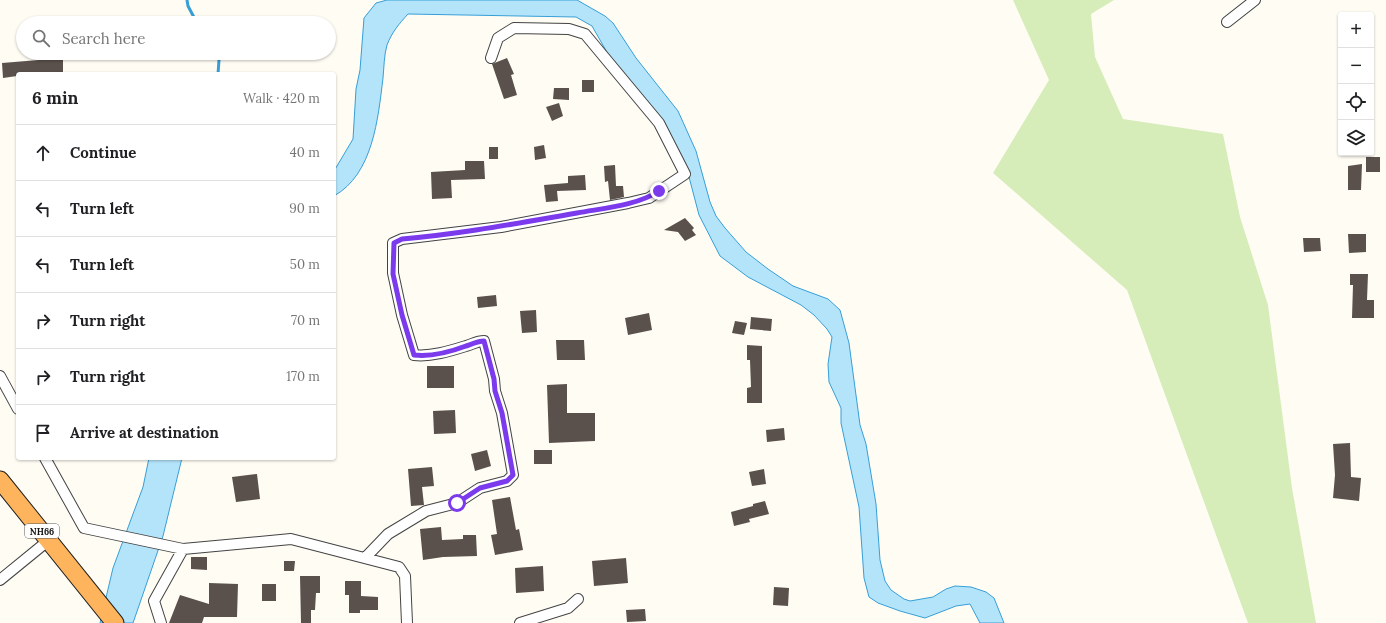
<!DOCTYPE html>
<meta charset="utf-8">
<style>
:root{--surface:#fff;--page:#f2f2f2;--text:#202124;--muted:#757577;--line:#e0e0e0}
body{margin:0;font-family:Lora,serif;background:var(--page);color:var(--text)}
.controls{position:absolute;right:12px;top:12px;display:grid;overflow:hidden;border-radius:4px;box-shadow:0 1px 3px #0004}
.controls button{width:36px;height:36px;display:grid;place-items:center;padding:0;border:0;border-bottom:1px solid var(--line);background:var(--surface);color:var(--text);font:20px sans-serif}
.stop{position:absolute;width:12px;height:12px;margin:-9px;border:3px solid #7c3aed;border-radius:50%;background:#fff}
.stop.end{background:#7c3aed;border-color:#fff;box-shadow:0 1px 4px #0008}
.list{margin:0;padding:0;list-style:none}
h2{display:flex;justify-content:space-between;align-items:center;height:52px;margin:0;padding:0 16px;font-size:17px}
h2 small{font-size:13px;font-weight:400;color:var(--muted)}
.list li{display:grid;grid-template-columns:26px 1fr auto;gap:12px;align-items:center;box-sizing:border-box;height:56px;padding:0 16px;border-top:1px solid var(--line)}
.list b{display:block;font-size:15px;white-space:nowrap}
.list em{font-size:13px;font-style:normal;color:var(--muted)}
.icon{flex:none;width:22px;height:22px;fill:none;stroke:currentColor;stroke-width:2;stroke-linecap:round;stroke-linejoin:round}
.map{position:relative;flex:none;width:1386px;height:623px;overflow:hidden}
.search{position:absolute;background:var(--surface);box-shadow:0 1px 3px #0004;left:16px;top:16px;width:320px;height:44px;display:flex;align-items:center;gap:10px;box-sizing:border-box;padding:0 14px;border-radius:22px;color:var(--muted);font-size:15px}
.panel{position:absolute;background:var(--surface);box-shadow:0 1px 3px #0004;left:16px;top:72px;width:320px;height:388px;border-radius:4px}
.map>svg:first-child{display:block}
</style>
<div class="map">
<svg width="1386" height="623" viewBox="0 0 1386 623">
<rect width="100%" height="100%" fill="#fffcf4"/>
<path fill="#d7edb9" d="M1013,0H1114L1091,14L1095,57L1123,119L1223,134L1240,217L1268,305L1292,488L1316,623H1248L1127,290L993,173L1049,80Z"/>
<path fill="#b4e4fa" stroke="#369fd7" d="M387,0H577L605,16L613,23L636,58L678,111L696,151L710,202L716,216L725,228L746,252L768,269L793,286L828,299L840,310L849,343L860,425L866,444L876,504L880,560L885,581L891,590L904,599L910,601L933,597L946,589L955,586L971,587L986,592L994,598L1004,623H980L970,604L956,606L925,618L900,611L878,603L869,597L864,578L859,507L841,423V408L829,382L828,364L832,337L827,329L814,315L801,305L748,277L720,256L699,215L689,177L608,54L592,26L576,17L408,14C399,24 392,32 387,45C384,55 384,68 383,78C378,119 373,174 334,196V171L353,139L356,89L360,70L364,18L376,3Z
M149,458H182L163,536L133,623H100L113,568L143,487Z"/>
<g fill="none" stroke-linecap="round" stroke-linejoin="round">
<path stroke="#369fd7" stroke-width="3" d="M187,0L188,6L197,23
M215,53L219,60L218,74"/>
</g>
<path fill="#5a504c" d="M63,58V72L17,74V76L3,78L2,63Z
M507,58L514,74L511,75L517,95L504,99L492,64Z
M582,80H594V92H582Z
M554,88H569V100L553,99Z
M559,103L563,116L552,121L546,107Z
M544,145L546,158L535,160L534,147Z
M489,147H498V159H489Z
M1366,157H1380V172H1366Z
M465,161H484L485,179L451,180L452,198L432,199L431,172L465,170Z
M1362,164L1361,190H1348V166Z
M615,165L616,186H623L624,197L610,200L608,181L605,182L604,166Z
M585,175L586,190L557,191L558,201L546,202L544,185L568,183V176Z
M685,218L694,228L692,230L696,235L685,241L678,232L664,230Z
M1348,234H1366V252L1349,253Z
M1303,238H1320L1321,251L1304,252Z
M1350,274H1368L1367,300H1374V318H1352L1353,285H1350Z
M496,295L497,306L478,308L477,297Z
M536,310L537,332L522,333L520,311Z
M649,313L652,330L628,335L625,318Z
M751,317L772,319L771,331L750,329Z
M735,321L747,323L744,335L732,333Z
M556,340H584L585,360H557Z
M747,345L762,346V403H747V388L751,387L750,360H747Z
M427,366H454V388H427Z
M567,384V413H595V441L549,443L547,385Z
M455,410L456,433L434,434L433,411Z
M784,428L785,440L767,442L766,430Z
M1350,443L1351,477L1361,478L1359,501L1333,498L1335,475L1333,444Z
M487,450L491,466L475,471L471,454Z
M534,450H552V464H534Z
M432,467L434,486L422,487L424,505L411,506L408,469Z
M764,469L766,484L752,486L749,472Z
M257,474L260,499L236,502L232,477Z
M510,497L516,530L519,529L523,550L495,555L491,535L497,534L492,500Z
M765,501L769,514L749,519L750,522L734,526L731,512L753,506V504Z
M441,527L442,540L463,539V535H476L477,556L443,557L423,560L420,529Z
M191,557H207V570L191,569Z
M626,558L628,583L594,586L592,561Z
M284,561H295L294,571H284Z
M543,566L544,591L516,593L515,568Z
M300,576H320V593H316L315,610H311V623H301Z
M345,581H361V596L378,597V610H360V613H349V595H345Z
M209,583L238,584L237,617H204L202,623H169L180,595L209,604Z
M262,584H276V601H262Z
M774,587L789,588L788,606L773,605Z
M645,609L646,621L627,622L626,610Z"/>
<g fill="none" stroke-linecap="round" stroke-linejoin="round">
<g stroke="#434343" stroke-width="12">
<path id="minor" d="M1227,22L1255,0
M0,376L18,409
M45,458L84,528L183,549L291,539L399,567L405,576L407,623
M365,558L388,534L426,511L457,503L480,488L507,481L513,475L502,413L495,391L494,379L484,341C477,341 473,344 466,346C450,351 431,357 414,355L402,315L393,273V243L402,239L501,227L628,203L649,198L685,174L659,123L585,34L569,29L514,28L498,38L491,58
M0,580L49,540
M161,623L154,601L183,549
M520,623L568,608L578,599"/>
</g>
<g stroke="#212121" stroke-width="19">
<path id="trunk" d="M0,480L115,623"/>
</g>
<use href="#minor" stroke="#fff" stroke-width="10"/>
<use href="#trunk" stroke="#feb45c" stroke-width="17"/>
</g>
<g fill="none" stroke-linecap="round" stroke-linejoin="round">
<path stroke="#7c3aed" stroke-width="5" d="M457,503L480,488L507,481L513,475L502,413L495,391L494,379L484,341C477,341 473,344 466,346C450,352 431,357 414,355L402,315L393,274L394,243L402,239C461,234 519,223 577,213C604,208 636,206 659,191"/>
</g>
<g text-anchor="middle" dominant-baseline="central" stroke-width="4" stroke-linejoin="round" paint-order="stroke">
<rect fill="#fff" stroke="#585858" stroke-width="1" x="25" y="524" width="34" height="14" rx="3"/>
<g font-size="9" font-weight="bold" fill="#101010">
<text x="42" y="531">NH66</text>
</g>
</g>
</svg>
<div class="controls">
<button>+</button>
<button>−</button>
<button><svg class="icon" aria-label="locate" viewBox="0 0 24 24"><circle cx="12" cy="12" r="6"/><path d="M12 2v4M12 18v4M2 12h4M18 12h4"/></svg></button>
<button><svg class="icon" aria-label="layers" viewBox="0 0 24 24"><path d="M12 4l9 5-9 5-9-5zM3 14l9 5 9-5"/></svg></button>
</div>
<div class="stop" style="left:457px;top:503px"></div>
<div class="stop end" style="left:659px;top:191px"></div>
<div class="search"><svg class="icon" aria-label="search" viewBox="0 0 24 24"><circle cx="10" cy="10" r="6"/><path d="M15 15l6 6"/></svg>Search here</div>
<section class="panel">
<h2>6 min<small>Walk · 420 m</small></h2>
<ul class="list">
<li><svg class="icon" aria-label="ahead" viewBox="0 0 24 24"><path d="M12 20V5M6 11l6-6 6 6"/></svg><div><b>Continue</b></div><em>40 m</em></li>
<li><svg class="icon" aria-label="left" viewBox="0 0 24 24"><path d="M17 20v-9H6M10 6l-5 5 5 5"/></svg><div><b>Turn left</b></div><em>90 m</em></li>
<li><svg class="icon" aria-label="left" viewBox="0 0 24 24"><path d="M17 20v-9H6M10 6l-5 5 5 5"/></svg><div><b>Turn left</b></div><em>50 m</em></li>
<li><svg class="icon" aria-label="right" viewBox="0 0 24 24"><path d="M7 20v-9h11M14 6l5 5-5 5"/></svg><div><b>Turn right</b></div><em>70 m</em></li>
<li><svg class="icon" aria-label="right" viewBox="0 0 24 24"><path d="M7 20v-9h11M14 6l5 5-5 5"/></svg><div><b>Turn right</b></div><em>170 m</em></li>
<li><svg class="icon" aria-label="arrive" viewBox="0 0 24 24"><path d="M6 21V4h12l-3 4 3 4H6"/></svg><div><b>Arrive at destination</b></div></li>
</ul>
</section>
</div>
